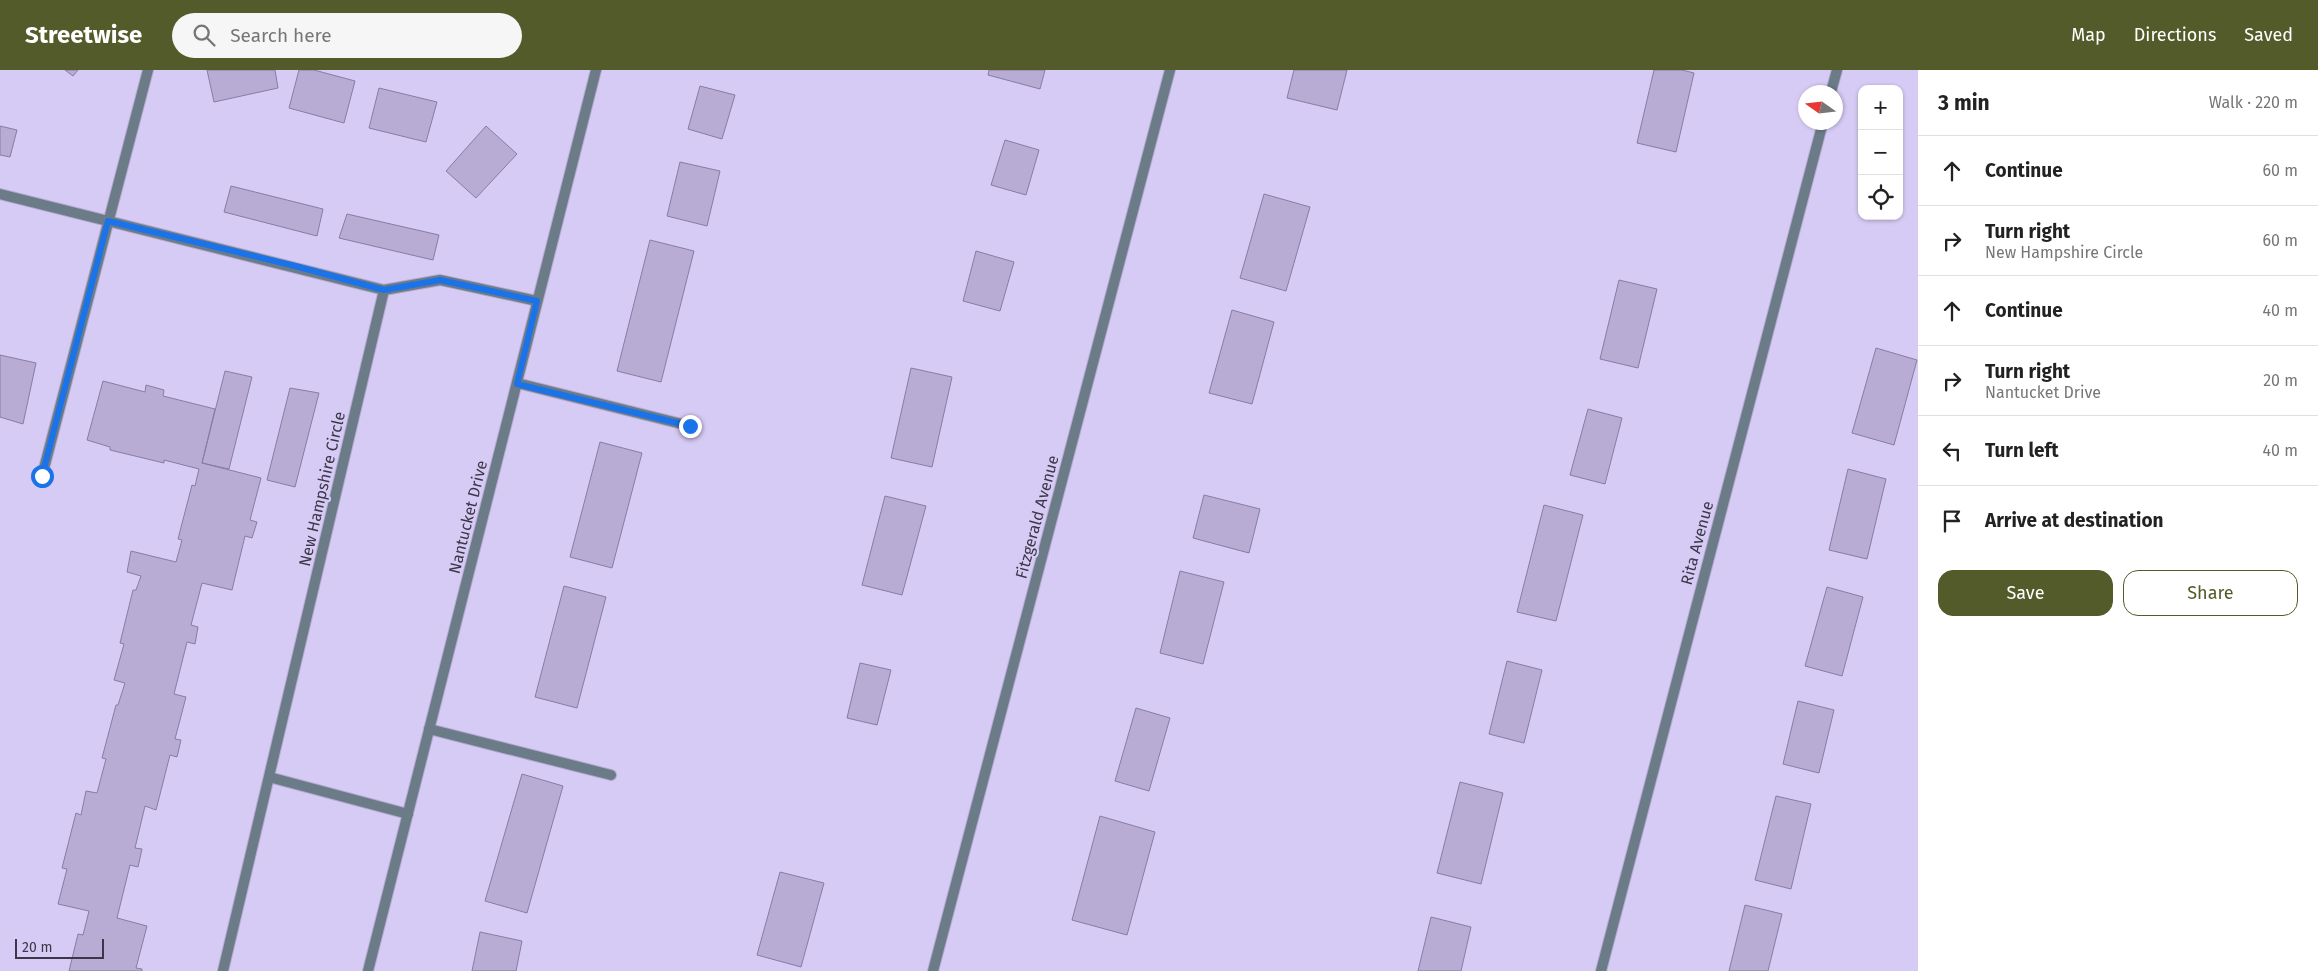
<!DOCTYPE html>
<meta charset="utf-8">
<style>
:root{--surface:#fff;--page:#f6f6f6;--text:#222;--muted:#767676;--line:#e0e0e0;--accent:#535b2a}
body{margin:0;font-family:"Fira Sans",sans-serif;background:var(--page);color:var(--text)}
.controls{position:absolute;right:15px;top:15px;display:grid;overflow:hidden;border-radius:10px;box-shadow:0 1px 4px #0004}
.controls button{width:45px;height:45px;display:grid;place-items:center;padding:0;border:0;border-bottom:1px solid var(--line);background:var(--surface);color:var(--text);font:25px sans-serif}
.compass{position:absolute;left:1798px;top:15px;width:45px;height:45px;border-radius:50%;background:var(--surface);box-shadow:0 1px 4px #0004;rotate:284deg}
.scale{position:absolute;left:15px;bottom:12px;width:89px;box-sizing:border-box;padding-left:5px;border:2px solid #3c3748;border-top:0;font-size:14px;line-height:18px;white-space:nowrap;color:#3c3748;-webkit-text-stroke:4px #d6cbf5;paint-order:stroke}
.stop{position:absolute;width:15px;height:15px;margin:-11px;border:4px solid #1a73e8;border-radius:50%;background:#fff}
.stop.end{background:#1a73e8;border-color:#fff;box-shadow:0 1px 5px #0008}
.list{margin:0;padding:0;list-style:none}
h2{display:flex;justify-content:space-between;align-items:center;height:65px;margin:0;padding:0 20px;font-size:21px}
h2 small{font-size:16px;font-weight:400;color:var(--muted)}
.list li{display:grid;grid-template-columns:32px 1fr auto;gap:15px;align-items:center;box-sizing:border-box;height:70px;padding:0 20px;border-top:1px solid var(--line)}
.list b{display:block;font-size:19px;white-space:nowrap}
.list p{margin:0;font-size:16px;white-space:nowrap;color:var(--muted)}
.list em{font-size:16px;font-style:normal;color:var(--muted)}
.actions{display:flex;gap:10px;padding:15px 20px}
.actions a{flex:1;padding:11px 0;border:1px solid var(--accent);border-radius:15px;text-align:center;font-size:18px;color:var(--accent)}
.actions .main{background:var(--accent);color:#fff}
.icon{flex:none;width:28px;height:28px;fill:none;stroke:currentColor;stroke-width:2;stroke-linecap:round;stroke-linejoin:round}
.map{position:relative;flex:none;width:1918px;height:901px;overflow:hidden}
header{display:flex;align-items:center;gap:30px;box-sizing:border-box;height:70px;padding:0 25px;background:var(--accent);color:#fff}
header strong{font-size:24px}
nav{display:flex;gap:28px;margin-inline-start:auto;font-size:18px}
.search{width:350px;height:45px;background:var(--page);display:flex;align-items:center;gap:12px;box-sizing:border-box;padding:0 18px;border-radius:28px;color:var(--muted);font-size:19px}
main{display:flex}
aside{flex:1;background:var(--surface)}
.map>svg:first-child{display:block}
</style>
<header>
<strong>Streetwise</strong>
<div class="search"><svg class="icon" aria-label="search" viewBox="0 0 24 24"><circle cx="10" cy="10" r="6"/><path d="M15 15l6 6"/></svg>Search here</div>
<nav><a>Map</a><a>Directions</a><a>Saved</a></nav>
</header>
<main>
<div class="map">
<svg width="1918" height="901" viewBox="0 0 1918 901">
<rect width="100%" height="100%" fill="#d6cbf5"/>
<path fill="#b8acd5" stroke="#877ca3" d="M65,0H78L73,6Z
M207,0H275L278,18L214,32Z
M299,0H314L355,11L344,53L289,38Z
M989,0H1045L1040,19L988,5Z
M1294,0H1347L1337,40L1287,28Z
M1654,0H1682L1694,3L1676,82L1637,73Z
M700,16L735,25L722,69L688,59Z
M379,18L437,32L426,72L369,58Z
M0,56L17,60L10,87L0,85Z
M486,56L517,84L476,128L446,101Z
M1005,70L1039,80L1026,125L991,115Z
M680,92L720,101L707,156L667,146Z
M231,116L323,139L317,166L224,142Z
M1264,124L1310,137L1286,221L1240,208Z
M347,144L439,165L433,190L339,168Z
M650,170L694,181L661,312L617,301Z
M976,181L1014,192L1000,241L963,231Z
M1619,210L1657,219L1638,298L1600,289Z
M1232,240L1274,252L1252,334L1209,323Z
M1876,278L1917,290L1894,375L1852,363Z
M0,285L36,293L23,354L0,347Z
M911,298L952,307L932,397L891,388Z
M225,301L252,307L229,399L202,393Z
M103,311L145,322L146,315L164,320L163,326L215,339L202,393L261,408L250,450L257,452L252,468L245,466L232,520L202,513L191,555L198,557L195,574L187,572L174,624L186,627L175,669L181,670L177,687L170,685L156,740L145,736L135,778L142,779L138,797L130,795L117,848L147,856L136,898L142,899V901H69L78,864L83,865L89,841L58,834L67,799L62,798L76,743L81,745L86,721L97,723L106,689L102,688L116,635H118L125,613L114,610L124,574L120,573L133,520H136L141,506L127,502L131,481L176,492L182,470L178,469L192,415L195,416L199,399L164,390V393L110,380V377L87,370Z
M290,318L319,323L295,417L267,410Z
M1588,339L1622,348L1605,414L1570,405Z
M600,372L642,383L612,498L570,487Z
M1848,399L1886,409L1867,489L1829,480Z
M1204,425L1260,439L1249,483L1193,468Z
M885,426L926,436L902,525L862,515Z
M1544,435L1583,445L1556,551L1517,542Z
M1180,501L1224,512L1203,594L1160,583Z
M564,516L606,527L577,638L535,627Z
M1827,517L1863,527L1842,606L1805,596Z
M1507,591L1542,600L1524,673L1489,664Z
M860,593L891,600L877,655L847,648Z
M1798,631L1834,640L1819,703L1783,694Z
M1136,638L1170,648L1149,721L1115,711Z
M522,704L563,716L527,843L485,831Z
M1460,712L1503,723L1481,814L1437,803Z
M1776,726L1811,734L1791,819L1755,810Z
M1100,746L1155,762L1127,865L1072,850Z
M780,802L824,813L801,897L757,885Z
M1745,835L1782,844L1768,901H1729Z
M1431,847L1471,857L1461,901H1418Z
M480,862L522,871L516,901H472Z"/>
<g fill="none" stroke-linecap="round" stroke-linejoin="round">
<g stroke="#b4aacf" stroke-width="12">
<path id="lane" d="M0,124L384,220L223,901
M384,220L440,210L537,231
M517,313L690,356
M42,406L148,0
M429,659L611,705
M269,707L408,744"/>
</g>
<g stroke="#b4aacf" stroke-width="12">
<path id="street" d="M1831,22L1837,0
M368,901L596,0
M933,901L1170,0
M1601,901L1823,52"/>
</g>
<use href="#lane" stroke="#6b7b87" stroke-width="10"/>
<use href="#street" stroke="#6b7b87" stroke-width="10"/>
</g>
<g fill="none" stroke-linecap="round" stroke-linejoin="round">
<path stroke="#1a73e8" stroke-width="6" d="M42,406L108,151L295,196L384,220L440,210L537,231L517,314L690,356"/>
</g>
<g text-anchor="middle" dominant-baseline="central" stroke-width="4.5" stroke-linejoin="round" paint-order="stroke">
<g font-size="16" fill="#3c3748" stroke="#d6cbf5">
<text transform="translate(322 419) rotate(-77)">New Hampshire Circle</text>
<text transform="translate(468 447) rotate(-76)">Nantucket Drive</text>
<text transform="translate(1037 447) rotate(-75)">Fitzgerald Avenue</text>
<text transform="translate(1697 473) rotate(-75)">Rita Avenue</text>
</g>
</g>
</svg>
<div class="controls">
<button>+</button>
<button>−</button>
<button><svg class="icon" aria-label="locate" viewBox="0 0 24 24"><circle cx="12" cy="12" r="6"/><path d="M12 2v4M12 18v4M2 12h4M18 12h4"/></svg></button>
</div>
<svg class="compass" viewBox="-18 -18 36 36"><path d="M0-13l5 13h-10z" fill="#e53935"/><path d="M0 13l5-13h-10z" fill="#767676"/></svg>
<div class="scale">20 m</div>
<div class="stop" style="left:42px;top:406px"></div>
<div class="stop end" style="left:690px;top:356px"></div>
</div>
<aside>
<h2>3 min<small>Walk · 220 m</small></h2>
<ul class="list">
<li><svg class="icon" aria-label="ahead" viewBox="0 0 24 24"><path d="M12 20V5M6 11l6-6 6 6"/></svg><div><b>Continue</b></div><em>60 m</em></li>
<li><svg class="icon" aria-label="right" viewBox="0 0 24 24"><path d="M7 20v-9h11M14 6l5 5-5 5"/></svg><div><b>Turn right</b><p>New Hampshire Circle</p></div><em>60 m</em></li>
<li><svg class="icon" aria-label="ahead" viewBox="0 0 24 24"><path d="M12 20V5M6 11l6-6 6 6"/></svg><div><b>Continue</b></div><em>40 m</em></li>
<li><svg class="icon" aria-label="right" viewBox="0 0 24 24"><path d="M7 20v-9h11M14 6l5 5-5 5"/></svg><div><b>Turn right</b><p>Nantucket Drive</p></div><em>20 m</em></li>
<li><svg class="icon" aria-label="left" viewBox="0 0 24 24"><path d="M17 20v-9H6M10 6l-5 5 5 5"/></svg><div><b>Turn left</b></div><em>40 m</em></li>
<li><svg class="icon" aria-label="arrive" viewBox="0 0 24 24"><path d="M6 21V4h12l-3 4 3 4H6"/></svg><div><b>Arrive at destination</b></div></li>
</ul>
<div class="actions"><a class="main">Save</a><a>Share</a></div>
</aside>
</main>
